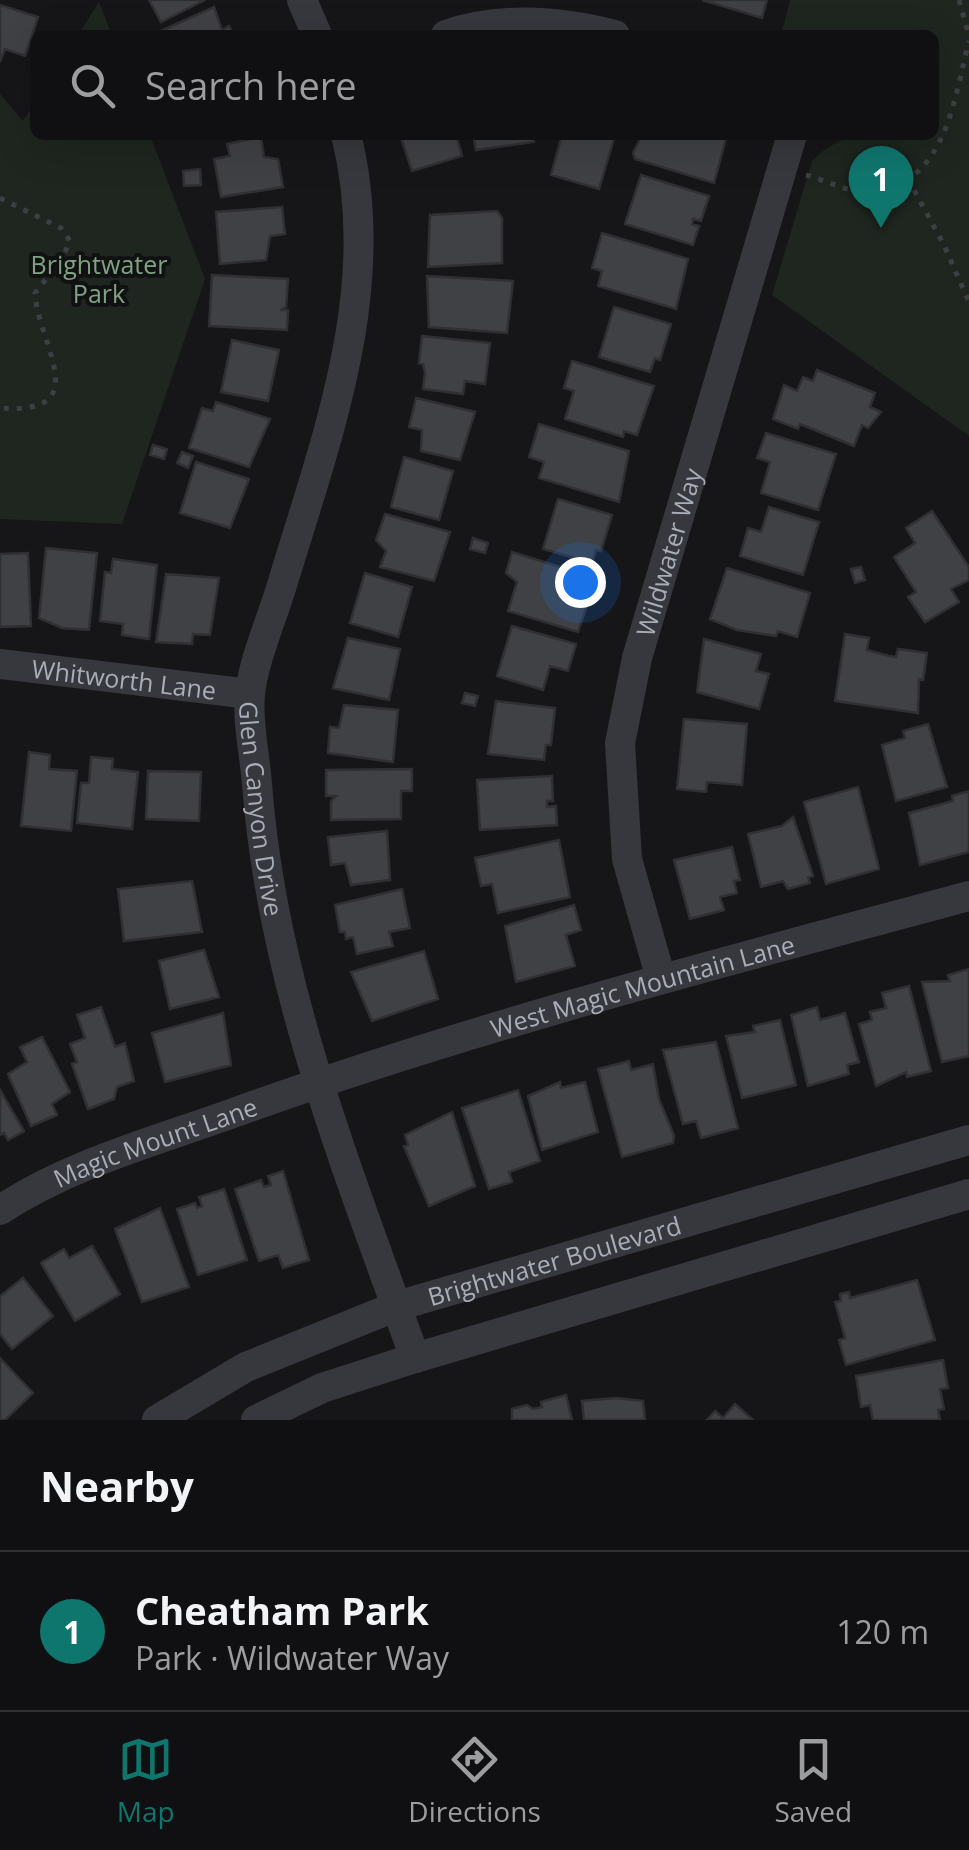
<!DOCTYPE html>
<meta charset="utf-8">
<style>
:root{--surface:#101012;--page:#1e1e20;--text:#f1f3f6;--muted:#9c9d9f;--line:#303032;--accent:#0f766e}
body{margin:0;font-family:"Open Sans",sans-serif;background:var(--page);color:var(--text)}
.you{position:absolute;left:580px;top:582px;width:35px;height:35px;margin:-25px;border:8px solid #fff;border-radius:50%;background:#1a73e8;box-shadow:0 0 0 15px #1a73e833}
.badge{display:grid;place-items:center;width:65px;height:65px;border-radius:50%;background:var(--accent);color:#fff;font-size:32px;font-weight:700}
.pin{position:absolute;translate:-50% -82px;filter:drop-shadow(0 2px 5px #0008)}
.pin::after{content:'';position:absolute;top:52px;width:35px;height:30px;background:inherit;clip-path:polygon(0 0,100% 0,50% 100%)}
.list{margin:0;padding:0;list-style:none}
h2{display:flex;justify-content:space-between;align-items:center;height:130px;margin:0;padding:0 40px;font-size:42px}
h2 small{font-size:32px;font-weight:400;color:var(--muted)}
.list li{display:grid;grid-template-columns:65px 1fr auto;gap:30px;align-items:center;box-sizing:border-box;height:160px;padding:0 40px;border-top:2px solid var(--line)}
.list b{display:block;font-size:38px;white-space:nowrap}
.list p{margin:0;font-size:32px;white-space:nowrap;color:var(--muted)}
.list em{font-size:32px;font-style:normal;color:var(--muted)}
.icon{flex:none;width:55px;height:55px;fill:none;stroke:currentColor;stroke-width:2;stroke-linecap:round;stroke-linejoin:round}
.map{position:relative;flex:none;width:969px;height:1420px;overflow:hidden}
.search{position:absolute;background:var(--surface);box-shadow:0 10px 40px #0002;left:30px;right:30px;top:30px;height:110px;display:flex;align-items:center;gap:25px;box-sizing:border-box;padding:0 35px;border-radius:15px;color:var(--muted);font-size:38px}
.sheet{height:290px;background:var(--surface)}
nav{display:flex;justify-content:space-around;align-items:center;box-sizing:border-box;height:140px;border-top:2px solid var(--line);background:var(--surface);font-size:28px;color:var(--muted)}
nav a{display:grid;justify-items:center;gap:5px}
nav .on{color:var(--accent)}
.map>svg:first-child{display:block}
</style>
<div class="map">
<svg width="969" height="1420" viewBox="0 0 969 1420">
<rect width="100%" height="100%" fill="#161618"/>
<path fill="#1e261f" d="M790,0H969V436L772,295L812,161C848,124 886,135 934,135V35H781Z
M99,2L112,35H78Z
M0,94L23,121L35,102V135H150L205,279L122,524L0,519Z"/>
<path fill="#404145" stroke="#303034" stroke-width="2.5" d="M149,0H205L161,22Z
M702,0H767L762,18Z
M0,5L38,17L25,56L5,49L0,62Z
M214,7L222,30L229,26L234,35H152Z
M400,135H456L462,156L412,171Z
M473,135H533L534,142L476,150Z
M562,135H615L599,189L551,175Z
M642,135H727L714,183L635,159L633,153Z
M261,137L264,157L278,159L283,187L221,197L214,159L230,156L227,144Z
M200,169L201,185L184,186L183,171Z
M641,175L709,196L701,221L693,219L692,224L699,226L693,245L625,224Z
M282,207L285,234L270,236L266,260L220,264L216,212Z
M497,211L502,218V263L428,267L430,215Z
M602,233L688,259L676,309L598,286L602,271L592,268Z
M212,275L288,279L286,307L280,310H288L287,330L209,326Z
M427,276L513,281L507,333L429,327Z
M614,307L671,324L660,360L655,358L650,372L599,357Z
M422,336L490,343L485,384L465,381L463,394L423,389L425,373L423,364L419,363Z
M232,340L279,350L268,401L221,392Z
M572,361L654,386L637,435L624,431L623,437L565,419L574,391L564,388Z
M817,370L875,393L870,407L881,412L868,428L862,425L854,446L800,424L798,429L773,419L784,385L797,391L803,377L813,381Z
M416,398L475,412L460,460L421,451L422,430L409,427Z
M216,402L270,419L249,467L189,448L202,408L213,411Z
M539,424L629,451L619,502L539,478L544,462L529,457Z
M766,433L836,454L818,510L761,493L770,462L757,458Z
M153,445L167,449L164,459L150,455Z
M182,452L193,456L188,468L177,463Z
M404,457L453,471L439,520L391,507Z
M196,462L249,479L230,528L180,513Z
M558,499L612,515L601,551L596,550L592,563L543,549Z
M769,507L819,522L803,575L740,556L748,528L761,532Z
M932,511L969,567V580L951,589L959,602L925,622L908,597L916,592L894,557L915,543L906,528Z
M385,514L450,532L434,581L380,567L386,551L376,540Z
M473,538L488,543L485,553L470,549Z
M46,548L97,553L89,630L62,628L39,618Z
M512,552L596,578L578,632L508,611L517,582L506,573Z
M28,553L31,626L0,627V554Z
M113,559L157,565L149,639L122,635L123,624L100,621L105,572L111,573Z
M861,567L865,580L855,583L851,569Z
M727,568L810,593L797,637L778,631L776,636L737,630L710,619Z
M365,573L412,587L398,637L350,623Z
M166,574L219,578L210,635L193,634L192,644L156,642Z
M512,626L576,644L568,671L550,666L543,690L497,676Z
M845,634L869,638L867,650L889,656L896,657L898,649L927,653L923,680L919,679L918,713L835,701Z
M348,638L400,649L389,700L333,688Z
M704,639L761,654L756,671L769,674L759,709L697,692Z
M465,693L478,696L475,706L462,703Z
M496,701L555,708L551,745H546L544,760L488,754Z
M344,705L398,710L393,762L328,753L330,727L339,728Z
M684,719L747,724L742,785L707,782L706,792L677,789Z
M928,724L947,787L896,801L882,745L905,738L903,731Z
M29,752L50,755L49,769L77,771L71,831L21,826Z
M91,757L113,759L112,769L138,772L132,829L77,823L81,783H89Z
M412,769V791H401V819L331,820V801L336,796H326V770Z
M148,771L201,772L199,821L146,819Z
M552,776L553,801H547V807L556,806L557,825L480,830L477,780Z
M858,787L879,869L826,884L804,802Z
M969,791V852L920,865L909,813L953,801L952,796Z
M793,817L813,876L808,877L810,883L788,889L783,881L761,887L748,834L782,826Z
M387,831L390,880L351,885L345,863L331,865L328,837Z
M559,840L570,897L498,913L492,884L481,886L475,858Z
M732,847L740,880L734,881L737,893L720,897L724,910L690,919L674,860Z
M192,881L202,932L124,941L118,889Z
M402,889L410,928L389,932L393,946L357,954L353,937L346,939L345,932H340L335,905Z
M574,905L581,930L566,935L575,966L516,982L505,926Z
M204,950L219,997L170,1009L159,961Z
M424,951L438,999L372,1021L351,972Z
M969,969V1056L942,1062L922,982L950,981L948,975Z
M909,986L931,1071L907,1077L906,1072L876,1086L859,1024L872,1020L870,1012L886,1008L882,993Z
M101,1007L115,1047L125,1043L134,1081L117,1087L114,1099L88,1109L72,1064L77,1062L70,1044L85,1038L77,1015Z
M817,1007L820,1020L845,1013L859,1062L847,1065L849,1074L808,1086L791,1015Z
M223,1013L231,1065L165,1082L152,1033Z
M780,1020L796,1085L742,1098L726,1036L755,1032L753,1026Z
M42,1037L70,1092L52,1104L57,1115L31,1126L8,1074L27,1062L20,1047Z
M716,1042L738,1128L701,1138L696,1121L683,1124L663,1050Z
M629,1061L631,1070L653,1064L659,1099L674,1136L673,1143L622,1157L598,1069Z
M560,1082L561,1088L585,1082L598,1132L542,1150L528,1096Z
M0,1090L24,1131L8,1140L4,1133L0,1135Z
M518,1090L540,1161L509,1172L512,1182L489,1189L462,1108Z
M452,1112L475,1186L429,1206L404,1146L408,1145L405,1135Z
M283,1171L309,1260L283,1268L278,1255L259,1261L235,1189L261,1180L264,1187L271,1185L268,1176Z
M224,1189L247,1260L198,1275L177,1209L195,1203L197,1208L202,1206L199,1197Z
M160,1208L189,1287L142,1302L115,1229Z
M92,1246L120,1294L75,1321L41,1263L64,1249L69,1258Z
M23,1278L53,1316L12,1349L0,1334V1296Z
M917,1280L935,1340L846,1365L839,1340L845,1338L835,1302L841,1301L840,1294L849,1292L850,1298Z
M0,1358L33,1393L5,1420H0Z
M943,1360L948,1388L940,1389L944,1409L938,1410L940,1420H873L870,1405L861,1407L856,1376Z
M566,1395L572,1420H512V1409L527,1405L533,1409L542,1407L541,1402Z
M616,1398L643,1401L645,1420H584L582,1401Z
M735,1404L753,1420H707L715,1411L723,1418Z"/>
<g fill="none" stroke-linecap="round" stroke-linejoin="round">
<path stroke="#3d3f44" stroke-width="5" stroke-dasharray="5 8" stroke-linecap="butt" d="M959,0L969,36
M806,175C825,180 857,196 875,192C947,180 954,98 969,41
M908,179L944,245L969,302
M0,198L61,228L70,241L62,259L35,293C38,345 97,415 0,408"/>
<g stroke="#37383d" stroke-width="30">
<path d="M302,0L317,35"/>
<path d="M446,35C500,16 560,21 615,35"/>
<path id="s1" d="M346,135C385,288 326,439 282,585C272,619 254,658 250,694C247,722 255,756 257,784C272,985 348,1170 415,1358"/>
<path id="s2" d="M0,664L250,694"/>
<path id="s3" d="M661,979L627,859L620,743L637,658L792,135"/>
<path id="s4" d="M0,1210C72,1163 156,1141 236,1112C476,1026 724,962 969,896"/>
<path id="s5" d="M157,1420L246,1367L397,1306L969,1140"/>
<path d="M256,1420L322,1388L415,1358L969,1194"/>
</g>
</g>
<g text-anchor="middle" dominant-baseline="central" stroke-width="8" stroke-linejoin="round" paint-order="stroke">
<g font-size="25" fill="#7fa381" stroke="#111113">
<text x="99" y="264">Brightwater<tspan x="99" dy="29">Park</tspan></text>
</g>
<g font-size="25" fill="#a8adb8" stroke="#111113">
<text stroke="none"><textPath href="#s3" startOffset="438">Wildwater Way</textPath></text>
<text stroke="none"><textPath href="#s2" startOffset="125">Whitworth Lane</textPath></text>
<text stroke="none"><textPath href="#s1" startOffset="690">Glen Canyon Drive</textPath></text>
<text stroke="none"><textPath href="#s4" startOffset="682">West Magic Mountain Lane</textPath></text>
<text stroke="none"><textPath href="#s4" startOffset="170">Magic Mount Lane</textPath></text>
<text stroke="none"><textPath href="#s5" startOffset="430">Brightwater Boulevard</textPath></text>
</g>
</g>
</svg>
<div class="you"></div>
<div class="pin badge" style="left:881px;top:228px">1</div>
<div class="search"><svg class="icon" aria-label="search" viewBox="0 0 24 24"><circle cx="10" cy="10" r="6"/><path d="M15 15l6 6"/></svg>Search here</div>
</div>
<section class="sheet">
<h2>Nearby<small></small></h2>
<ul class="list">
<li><span class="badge">1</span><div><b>Cheatham Park</b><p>Park · Wildwater Way</p></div><em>120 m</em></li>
</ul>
</section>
<nav>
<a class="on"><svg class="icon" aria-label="map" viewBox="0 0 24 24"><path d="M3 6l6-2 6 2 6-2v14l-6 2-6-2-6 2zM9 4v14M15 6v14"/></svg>Map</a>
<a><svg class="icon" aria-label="directions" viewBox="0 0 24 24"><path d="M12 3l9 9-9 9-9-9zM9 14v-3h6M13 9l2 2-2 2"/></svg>Directions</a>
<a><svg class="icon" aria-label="saved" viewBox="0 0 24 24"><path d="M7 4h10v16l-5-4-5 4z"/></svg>Saved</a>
</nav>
